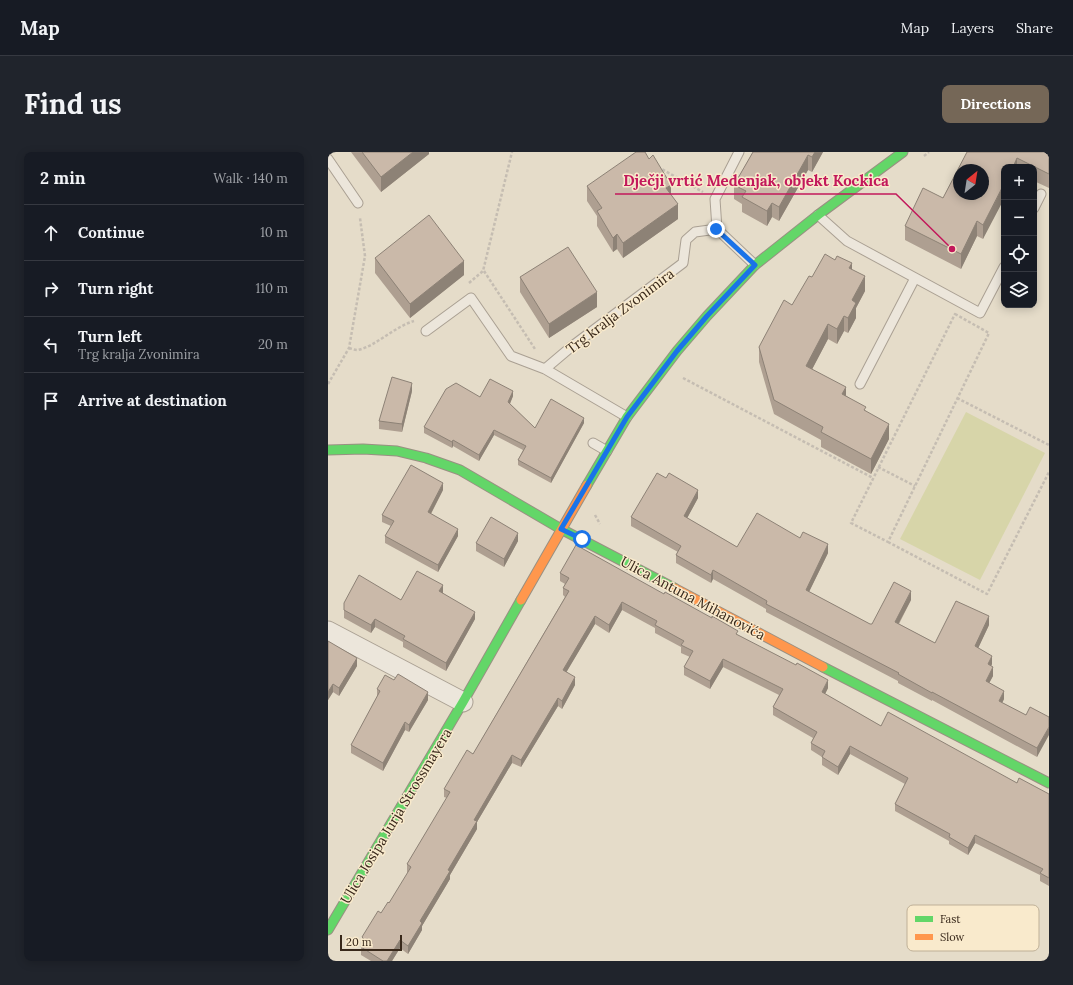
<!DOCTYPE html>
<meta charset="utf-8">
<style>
:root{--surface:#171b24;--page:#20242c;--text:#f1f3f6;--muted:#9ea1a6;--line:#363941;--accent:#756757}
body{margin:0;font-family:Lora,serif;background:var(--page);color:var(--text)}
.controls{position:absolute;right:12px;top:12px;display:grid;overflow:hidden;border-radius:8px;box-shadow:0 2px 10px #0003}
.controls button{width:36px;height:36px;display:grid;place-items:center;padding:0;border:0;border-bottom:1px solid var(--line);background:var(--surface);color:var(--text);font:20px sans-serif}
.compass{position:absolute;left:625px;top:12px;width:36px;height:36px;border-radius:50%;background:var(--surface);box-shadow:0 2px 10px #0003;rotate:30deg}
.scale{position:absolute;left:12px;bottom:10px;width:62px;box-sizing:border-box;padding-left:4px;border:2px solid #38281a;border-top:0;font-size:11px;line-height:14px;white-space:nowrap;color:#38281a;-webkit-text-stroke:3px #f9eacc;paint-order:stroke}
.stop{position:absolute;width:12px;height:12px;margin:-9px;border:3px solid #1a73e8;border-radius:50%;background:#fff}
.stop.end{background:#1a73e8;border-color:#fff;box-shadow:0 1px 4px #0008}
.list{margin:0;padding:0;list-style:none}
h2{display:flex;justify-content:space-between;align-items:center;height:52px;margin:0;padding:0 16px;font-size:17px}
h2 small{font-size:13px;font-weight:400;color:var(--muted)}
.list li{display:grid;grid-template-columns:26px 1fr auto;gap:12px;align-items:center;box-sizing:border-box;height:56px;padding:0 16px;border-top:1px solid var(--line)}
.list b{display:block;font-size:15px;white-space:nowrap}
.list p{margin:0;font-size:13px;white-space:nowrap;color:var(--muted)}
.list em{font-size:13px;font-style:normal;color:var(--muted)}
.icon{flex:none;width:22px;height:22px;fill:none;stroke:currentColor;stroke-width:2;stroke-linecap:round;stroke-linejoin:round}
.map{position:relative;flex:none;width:721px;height:809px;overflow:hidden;border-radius:8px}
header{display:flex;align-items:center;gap:24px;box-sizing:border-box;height:56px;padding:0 20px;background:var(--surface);border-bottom:1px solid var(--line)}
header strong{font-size:19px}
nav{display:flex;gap:22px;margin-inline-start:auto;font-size:14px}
.intro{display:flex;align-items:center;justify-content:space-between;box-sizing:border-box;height:96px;padding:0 24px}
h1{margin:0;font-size:28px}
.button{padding:10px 18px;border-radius:8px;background:var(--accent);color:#fff;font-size:14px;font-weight:700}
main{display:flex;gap:24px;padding:0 24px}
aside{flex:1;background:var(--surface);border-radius:8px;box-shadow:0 2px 10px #0003}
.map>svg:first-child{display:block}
</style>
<header>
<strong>Map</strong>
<nav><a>Map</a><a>Layers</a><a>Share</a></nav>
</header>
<div class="intro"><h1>Find us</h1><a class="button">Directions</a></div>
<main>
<aside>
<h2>2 min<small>Walk · 140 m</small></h2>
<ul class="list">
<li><svg class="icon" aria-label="ahead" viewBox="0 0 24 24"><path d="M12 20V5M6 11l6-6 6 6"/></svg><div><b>Continue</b></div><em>10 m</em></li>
<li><svg class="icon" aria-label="right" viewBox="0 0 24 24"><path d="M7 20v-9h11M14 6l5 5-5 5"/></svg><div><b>Turn right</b></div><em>110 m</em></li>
<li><svg class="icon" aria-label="left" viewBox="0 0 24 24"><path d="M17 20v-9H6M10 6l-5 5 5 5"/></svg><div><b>Turn left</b><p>Trg kralja Zvonimira</p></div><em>20 m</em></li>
<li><svg class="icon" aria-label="arrive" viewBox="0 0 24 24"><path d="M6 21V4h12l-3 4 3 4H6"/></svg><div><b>Arrive at destination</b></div></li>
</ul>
</aside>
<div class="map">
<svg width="721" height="809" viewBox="0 0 721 809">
<rect width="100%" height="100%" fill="#e5dcc9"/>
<path fill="#d7d5a9" d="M638,260L717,301L652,428L572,387Z"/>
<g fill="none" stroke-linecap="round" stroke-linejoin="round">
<g stroke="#aaa093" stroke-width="11">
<path id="lane" d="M0,7L30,51
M706,56L713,42
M490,63L519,89L652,161L676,115
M389,77L387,47L411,0
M98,179L143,146L183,204L217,217
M532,232L587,126
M299,265L217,217L243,195L355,111L358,88L367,80L389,77L427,113
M265,291L279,299"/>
</g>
<g stroke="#aaa093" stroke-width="21">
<path id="street" d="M0,479L135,550"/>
</g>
<g stroke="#999082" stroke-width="11">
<path id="fast" d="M0,298L35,297L69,299L98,306L132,318L233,377L346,436
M259,333L299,265L349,199L379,164L427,113L490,63L575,0
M495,515L721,631
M0,778L135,550L193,448"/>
</g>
<g stroke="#999082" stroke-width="11">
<path id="slow" d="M346,436L495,515
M193,448L259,333"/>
</g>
<path stroke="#c5bdb2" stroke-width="2.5" stroke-dasharray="3 2" stroke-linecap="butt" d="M596,4L601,0
M330,15L375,40
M156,119L207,197
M141,131L155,119L184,0
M627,162L661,181L560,390L523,371Z
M21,196C24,197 27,198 30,198C48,194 66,175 86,169
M355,226L545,326
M0,232L21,196L37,104L32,66
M629,246L721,293
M550,315L587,334
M267,363L272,372
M560,390L659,442L721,320"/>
<use href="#lane" stroke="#ece6db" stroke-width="9"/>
<use href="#street" stroke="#ece6db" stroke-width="19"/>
<use href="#fast" stroke="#63d668" stroke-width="9"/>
<use href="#slow" stroke="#ff974d" stroke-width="9"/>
</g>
<path fill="#ae9f91" d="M23,0H101V2L53,40Z
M425,0H495L484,20L480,18L451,69L444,65L439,74L414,60V52L406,47V33Z
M639,0H721V36L706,29V15H676L655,87L649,84L633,117L577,88V74L615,46Z
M259,34L343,42L350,67L295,106L289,97L285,100L269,74V64L259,49Z
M47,106L136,123L82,166L47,121Z
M524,118L537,139L528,156V166L520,181L516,179L509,192L500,187L484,217L538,259L561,287L543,322L493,295V288L446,262L431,210V195L464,153L484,125Z
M192,125L269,155L221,186L192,140Z
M84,239L74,280L51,277V269Z
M185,244L182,252L207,276L256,271L223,331L190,313V308L195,298L166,283L151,309L125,294L124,296L96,281V275L152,245Z
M338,326L370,346L359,366L409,395L472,386L500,401L481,440L542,472H544L583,448L571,472L607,491L661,473L650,496L664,512L663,514L665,524L661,531L676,547L674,551L698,563L721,565L709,605L604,548V549L570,531V529L438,460V457L385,427L383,431L348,411V403L350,400L303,374V365Z
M115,338L103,362L130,384L110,420L57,391V384L63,374L54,370V363Z
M190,389L176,415L148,399V391Z
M232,421L410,483L500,536L497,542L553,574L689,631L721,642V734L712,729V723L647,691L640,703L621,692V689L567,659V652L577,632L522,602L510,623L494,613V605L483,598V591L485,586L445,563V555L451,543L395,515L382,537L356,523V515L362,505L353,501V495L327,481V476L294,458L281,481L267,472L238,520L247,533L234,557L230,554L193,615L184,611L149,670V677L122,723V727L94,774V778L80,802L72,796L64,809H43L33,803V795L35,793L34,785L61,751L80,721L79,720V712L119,646L116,645V637L145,602L237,445L235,443V436L237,432L232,429Z
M114,441L147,467L118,519L75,495V490L47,475L43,481L16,466V451L73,448Z
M0,489L29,514L11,544L5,540L0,548Z
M49,537L100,548L81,580L77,578L55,619L23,601V593L49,545Z"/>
<path fill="#8d8276" d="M85,0H101V2L53,40V25Z
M487,0H495L484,20V5Z
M480,3V18L451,69V55Z
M689,6V15H685Z
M676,32V47L655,87V73Z
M343,33V47L338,36Z
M444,51V65L439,74V59Z
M350,52V67L295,106V91Z
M649,69V84L633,117V102Z
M289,82V97L285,100V86Z
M136,109V123L82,166V152Z
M524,111V126L521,116Z
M537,124V139L528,156V166L520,181V166L524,148Z
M269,140V155L221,186V172Z
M516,164V179L509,192V177Z
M500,172V187L478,229V214Z
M84,231V239L74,280V272Z
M518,235V250L514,242Z
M185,239V244L180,256V250Z
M256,266V271L223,331V326Z
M561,272V287L543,322V307Z
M166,278V283L151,309V303Z
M125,288V294L124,296V290Z
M115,331V338L100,367V360Z
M370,338V346L356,372V364Z
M130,377V384L110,420V413Z
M190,381V389L176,415V407Z
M500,392V401L478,446V438Z
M385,418V427L383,431V423Z
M115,433V441L111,447V439Z
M583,439V448L567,478V470Z
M294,450V458L281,481V473Z
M147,460V467L118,519V511Z
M267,464V472L235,526V518Z
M661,464V473L647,503V494Z
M47,467V475L43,481V473Z
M664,504V512L660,520V512Z
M29,506V514L11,544V536Z
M395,507V515L382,537V529Z
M665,515V524L658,537V529Z
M247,525V533L234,557V549Z
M500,528V536L494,548V540Z
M5,532V540L0,548V540Z
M676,539V547L671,557V549Z
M100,540V548L81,580V573Z
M230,546V554L193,615V608Z
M77,570V578L55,619V611Z
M721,575V583L709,605V596Z
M522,594V602L510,623V615Z
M184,603V611L149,670V677L122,723V727L94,774V778L80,802V794L92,769L120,718L146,668Z
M647,683V691L640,703V696Z
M72,788V796L64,809H59Z"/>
<path fill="#cab9a9" stroke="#8d8276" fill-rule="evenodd" d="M34,0H85L53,25Z
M308,0H317L321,7L325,3L343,33L338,36L350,52L295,91L289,82L285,86L269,59L274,56L259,34Z
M425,0H487L484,5L480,3L451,55L444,51L439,59L414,45L418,39L406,33Z
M639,0H721V22L689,6L685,15H676V32L655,73L649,69L633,102L577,74L595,36L615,46ZM631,18H655V42H631Z
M101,63L136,109L82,152L47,106Z
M240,95L269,140L221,172L192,125Z
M497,102L507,108L509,104L524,111L521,116L537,124L524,148L528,151L520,166L516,164L509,177L500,172L478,214L518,235L514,242L538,255L536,258L561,272L543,307L493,280L495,275L446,248L431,195L456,148L464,153L481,124L484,125Z
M64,225L84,231L74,272L51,269Z
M162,227L185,239L180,250L207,276L223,247L256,266L223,326L190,308L198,294L166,278L151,303L125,288L124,290L96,275L118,237L128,231L152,245Z
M83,313L115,331L100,360L130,377L110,413L57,384L66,369L54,363Z
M329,321L338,326L341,321L370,338L356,364L409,395L429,361L472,386L475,380L500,392L478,438L542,472H544L566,430L583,439L567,470L607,491L628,449L661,464L647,494L664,504L660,512L665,515L658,529L676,539L671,549L698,563L702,555L721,565V575L709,596L604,540V541L570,522L571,521L438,452L439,449L385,418L383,423L348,403L353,394L303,365Z
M163,365L190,381L176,407L148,391Z
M248,393L336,442L337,440L384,466V464L410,479L408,482L468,513L469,511L500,528L494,540L553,574L560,560L689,631L691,626L721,642V726L712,721L715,717L647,683L640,696L621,685L622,682L567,652L580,626L522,594L510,615L494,605L497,599L483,591L489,580L445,555L455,537L395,507L382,529L356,515L365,499L353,493L356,489L327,473L329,469L294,450L281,473L267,464L235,518L247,525L234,549L230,546L193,608L184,603L146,668L149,669L120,718L122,719L92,769L94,771L80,794L72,788L59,809H55L33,795L37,788L34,785L50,759L53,761L60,750L61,751L83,715L79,712L122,640L116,637L139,598L145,602L241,439L235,436L241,426L232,421Z
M89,419L115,433L111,439L147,460L118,511L75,487L77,484L47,467L43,473L16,458V451L31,423L73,448Z
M0,489L29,506L11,536L5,532L0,540Z
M70,522L100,540L81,573L77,570L55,611L23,593L52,539L49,537L57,523L66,528Z"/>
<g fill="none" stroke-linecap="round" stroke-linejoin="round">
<path stroke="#1a73e8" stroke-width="5" d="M254,387L233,377L299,265L349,199L379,164L427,113L388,77"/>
</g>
<g text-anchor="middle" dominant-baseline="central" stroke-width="3" stroke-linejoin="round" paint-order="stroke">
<g font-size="14" fill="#38281a" stroke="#f9eacc">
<text transform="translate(292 159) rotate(-37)">Trg kralja Zvonimira</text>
<text transform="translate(365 446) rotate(28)">Ulica Antuna Mihanovića</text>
<text transform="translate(68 664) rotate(-59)">Ulica Josipa Jurja Strossmayera</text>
</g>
</g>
<rect x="579" y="753" width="132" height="46" rx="6" fill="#f9eacc" stroke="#bfb097" stroke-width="1"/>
<rect x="587" y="764" width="18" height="6" fill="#63d668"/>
<rect x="587" y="782" width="18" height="6" fill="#ff974d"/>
<g font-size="11" fill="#38281a">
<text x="612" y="771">Fast</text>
<text x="612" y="789">Slow</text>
</g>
<path fill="none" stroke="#c2185b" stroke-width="1.5" d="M624 97L568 42H287"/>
<circle fill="#c2185b" stroke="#f9eacc" stroke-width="1.5" cx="624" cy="97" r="4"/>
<g font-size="15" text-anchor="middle" font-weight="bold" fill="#c2185b" stroke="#f9eacc" stroke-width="3" stroke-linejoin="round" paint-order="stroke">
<text x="428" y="34">Dječji vrtić Medenjak, objekt Kockica</text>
</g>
</svg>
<div class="controls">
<button>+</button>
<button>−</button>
<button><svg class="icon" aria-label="locate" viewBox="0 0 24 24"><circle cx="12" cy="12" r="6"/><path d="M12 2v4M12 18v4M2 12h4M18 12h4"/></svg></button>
<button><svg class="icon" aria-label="layers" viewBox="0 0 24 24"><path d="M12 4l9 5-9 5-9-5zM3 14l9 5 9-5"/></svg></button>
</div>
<svg class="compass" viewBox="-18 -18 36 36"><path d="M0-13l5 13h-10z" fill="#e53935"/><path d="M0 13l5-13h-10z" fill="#9ea1a6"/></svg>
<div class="scale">20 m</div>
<div class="stop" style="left:254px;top:387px"></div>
<div class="stop end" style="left:388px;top:77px"></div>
</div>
</main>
